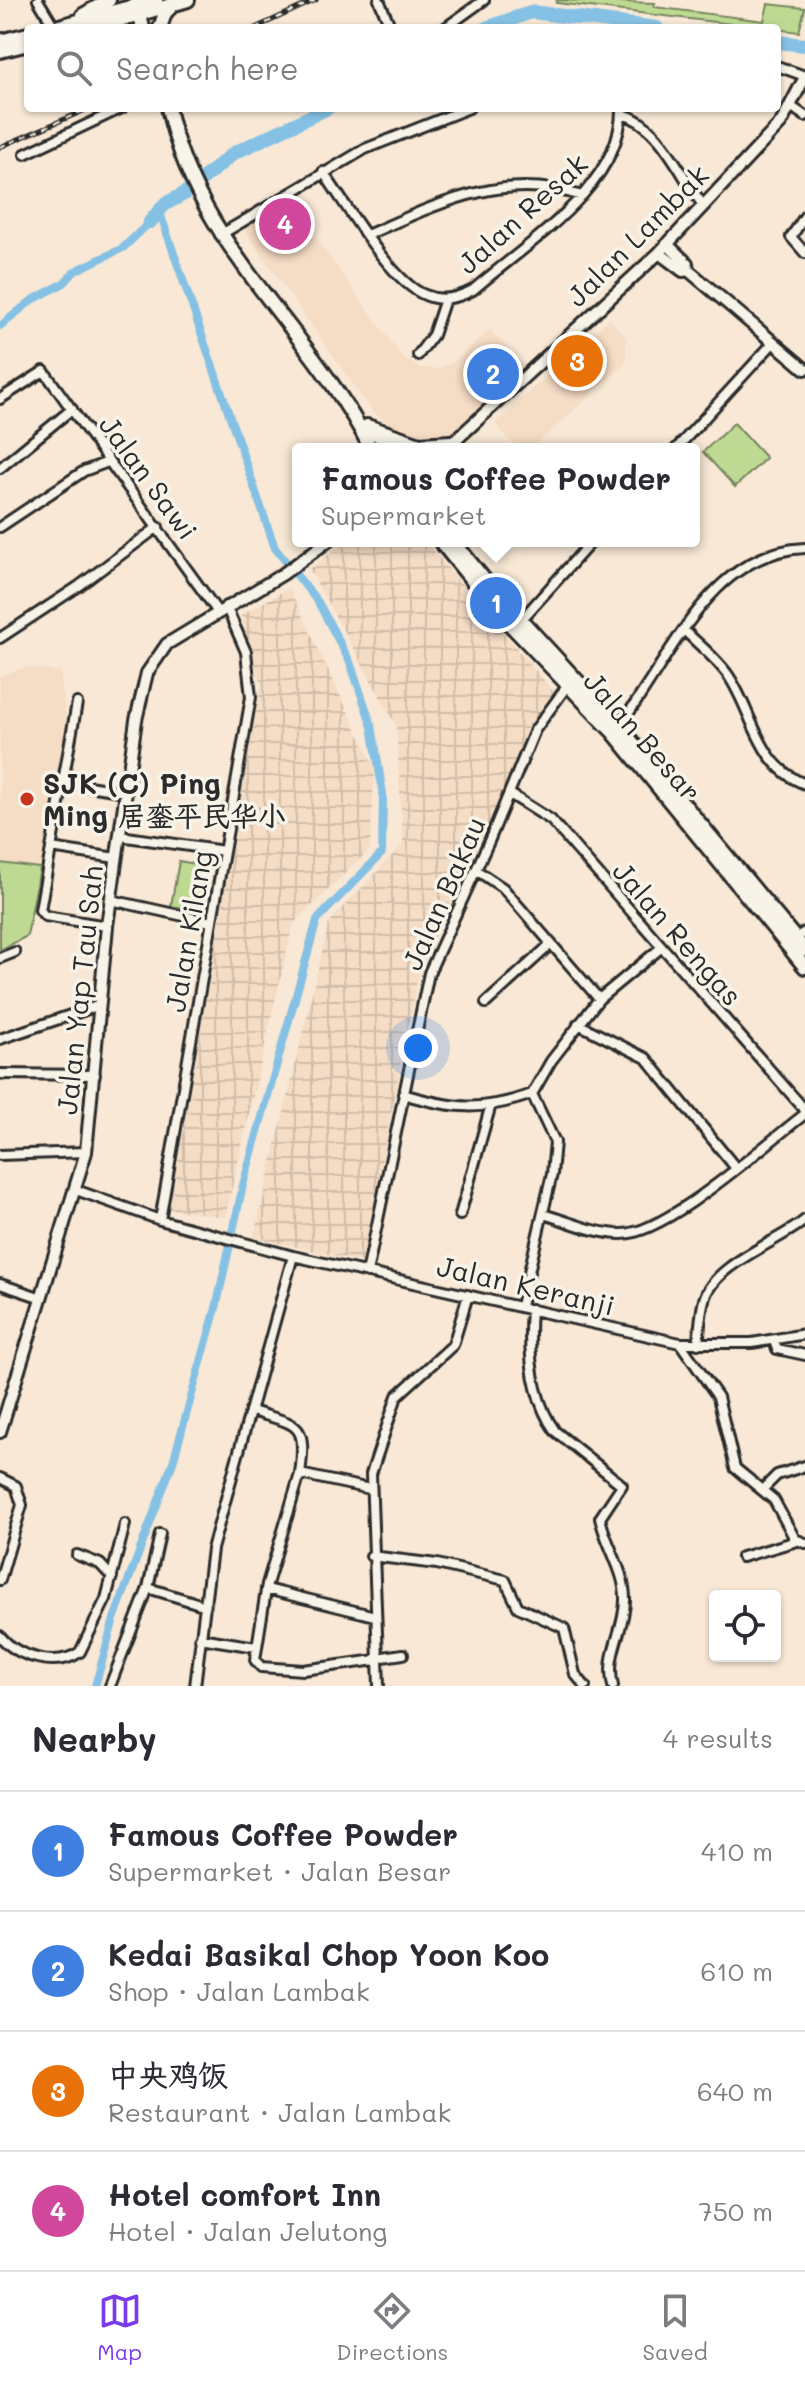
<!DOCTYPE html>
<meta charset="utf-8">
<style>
:root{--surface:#fff;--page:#f2f2f3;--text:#2b2b33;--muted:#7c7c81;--line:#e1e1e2;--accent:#7c3aed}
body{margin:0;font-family:Mali,"LXGW WenKai TC",sans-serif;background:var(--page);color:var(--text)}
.controls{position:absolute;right:24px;bottom:24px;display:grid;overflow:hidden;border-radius:8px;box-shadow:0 2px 6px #0004}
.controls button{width:72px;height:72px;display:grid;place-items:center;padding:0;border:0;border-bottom:2px solid var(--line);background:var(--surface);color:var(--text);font:40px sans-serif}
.you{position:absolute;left:418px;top:1048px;width:28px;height:28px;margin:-20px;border:6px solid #fff;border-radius:50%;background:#1a73e8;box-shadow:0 0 0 12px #1a73e833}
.badge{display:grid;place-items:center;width:52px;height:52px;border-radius:50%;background:var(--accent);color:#fff;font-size:26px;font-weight:700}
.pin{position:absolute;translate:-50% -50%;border:4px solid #fff;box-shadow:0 2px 8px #0006}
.popup{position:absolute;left:292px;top:443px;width:408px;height:104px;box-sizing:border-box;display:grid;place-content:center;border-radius:8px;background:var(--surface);filter:drop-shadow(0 2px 6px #0005);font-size:26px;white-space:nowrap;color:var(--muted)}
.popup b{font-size:30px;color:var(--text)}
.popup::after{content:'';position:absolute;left:50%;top:100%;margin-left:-16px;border:16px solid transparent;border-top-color:var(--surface)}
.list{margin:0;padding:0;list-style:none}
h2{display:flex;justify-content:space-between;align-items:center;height:104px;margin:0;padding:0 32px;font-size:34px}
h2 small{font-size:26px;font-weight:400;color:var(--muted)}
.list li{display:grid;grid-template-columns:52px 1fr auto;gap:24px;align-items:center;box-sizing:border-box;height:120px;padding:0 32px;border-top:2px solid var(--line)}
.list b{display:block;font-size:30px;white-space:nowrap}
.list p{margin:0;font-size:26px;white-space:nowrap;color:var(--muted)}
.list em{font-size:26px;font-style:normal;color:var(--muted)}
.icon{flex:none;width:44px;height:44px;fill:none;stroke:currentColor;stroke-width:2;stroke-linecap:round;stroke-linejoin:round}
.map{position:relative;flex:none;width:805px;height:1686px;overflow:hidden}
.search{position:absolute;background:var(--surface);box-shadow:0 2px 6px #0004;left:24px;right:24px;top:24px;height:88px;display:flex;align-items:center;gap:20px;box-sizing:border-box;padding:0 28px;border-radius:8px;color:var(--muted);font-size:30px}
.sheet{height:584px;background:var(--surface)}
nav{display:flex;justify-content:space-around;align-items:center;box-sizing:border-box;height:112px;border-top:2px solid var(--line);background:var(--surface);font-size:22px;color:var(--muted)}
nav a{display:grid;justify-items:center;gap:4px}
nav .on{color:var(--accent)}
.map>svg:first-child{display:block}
</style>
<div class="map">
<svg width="805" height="1686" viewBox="0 0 805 1686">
<defs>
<pattern id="industrial-grid" width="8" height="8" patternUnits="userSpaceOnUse" patternTransform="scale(2)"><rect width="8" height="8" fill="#f4dcc5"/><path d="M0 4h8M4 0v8" fill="none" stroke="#d1bda9"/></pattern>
</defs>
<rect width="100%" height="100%" fill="#f8e8d5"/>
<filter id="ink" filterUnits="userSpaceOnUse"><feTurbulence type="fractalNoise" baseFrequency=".0125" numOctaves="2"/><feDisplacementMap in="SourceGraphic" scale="16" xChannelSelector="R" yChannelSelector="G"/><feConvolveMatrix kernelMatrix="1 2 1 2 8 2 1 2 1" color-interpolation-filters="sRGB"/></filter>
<g filter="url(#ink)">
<path fill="#f4dcc5" d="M287,199L403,358L419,368L438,369L452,363L490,330L524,366L447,439L400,433L372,411L243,228Z
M609,319L626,337V363L531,449H518L495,424Z
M26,667L60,672L67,729L27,936L0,950V676Z"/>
<path fill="url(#industrial-grid)" d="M352,541H425L553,691L420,966L362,1262L254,1237L329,923L403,844L396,725L309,569L340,546Z
M289,588L375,768L370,849L293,924L225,1217L170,1209L261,684L241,615Z"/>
<path fill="#beda92" stroke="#74825e" stroke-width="2" d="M557,0L655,3L654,7L764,21L768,4L805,8L799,32L556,3Z
M734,423L766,458L735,487L703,452Z
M179,861L206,866L199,910L171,906Z
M0,863L40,868L27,936L0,950Z"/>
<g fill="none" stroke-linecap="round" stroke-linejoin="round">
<path stroke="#85c1e4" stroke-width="8" d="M0,326L31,301L64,283L75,271L123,248L150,222
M95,1686L114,1619L173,1462L216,1308L243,1185L317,920L382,853L383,794L372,726L350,662L318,602L275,548L159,210"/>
<path stroke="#85c1e4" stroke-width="14" d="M486,28L532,12L657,28
M777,42L805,45
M150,222L165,204L184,194L234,153L328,108"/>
<g stroke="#2b2b2b" stroke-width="14">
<path id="minor" d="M38,0L55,28
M379,0L391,28
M445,28L484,0
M777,66L805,76
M792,107L805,116
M621,114C660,122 680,176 703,205
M25,154L122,108
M323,172C345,203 392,283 425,295C441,302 458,298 473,290C526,244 623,185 621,108
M805,216L791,237L805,253
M220,235L365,149L469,108
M367,235C438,204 503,170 582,196
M418,355L433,335L445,299
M0,399L44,371L217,611
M676,449L773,343
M0,468L72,409
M0,527L84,471L108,462
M522,619L592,541
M684,630C698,644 716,658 728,675C753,711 757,766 805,784
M0,638L79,586L158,527
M77,703L40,910L45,916L107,926
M619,726C671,660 708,552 805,548
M63,782L126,792
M510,794L551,820L805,1110
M120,836L224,851
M51,848L116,858
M476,870L503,888L599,999
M111,900L211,922
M795,938L805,932
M0,958L15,952
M486,1003L551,944
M578,1024L646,1058L735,1167
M0,1039L100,1005
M0,1074L95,1075
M403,1094C453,1109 482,1112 532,1094L551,1061L599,999L662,947
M0,1155L86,1152
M76,1190L160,1220L293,1256L680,1343H752L805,1334
M543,1214C568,1221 595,1234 621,1234C666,1235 765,1144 805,1114
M460,1215L490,1108
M160,1220L251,697L246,652L226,606
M367,1273L429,973L490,839L535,730L567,686
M0,1284L42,1298
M521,1306L552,1174L555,1142L532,1094
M531,1309C528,1349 531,1397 555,1431L622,1485L600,1518C606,1546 626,1572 625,1601C624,1632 605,1655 613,1686
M774,1341L777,1349L805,1355
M680,1343L718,1397L735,1468L774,1500L795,1539L805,1543
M698,1344C700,1330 700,1314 704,1300C713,1264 779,1242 805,1220
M252,1411C299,1426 307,1421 300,1474
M0,1478L16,1486L22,1505L0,1580
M370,1489L300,1474L267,1584L255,1660L261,1667L303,1670L376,1660
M763,1489L777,1475L805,1466
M77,1555L100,1564L112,1577
M371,1556L437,1564L505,1580L518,1607L564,1628L575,1674L585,1686
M742,1557L797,1541
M148,1588L160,1534
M266,1589L375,1616
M0,1636C18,1658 57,1668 80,1652L106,1599L125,1524
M200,1638L256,1647
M376,1658L403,1654
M110,1686L148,1588L203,1605
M195,1686L212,1549L293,1256
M379,1686L371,1474L397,1396L453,1345L468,1295"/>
</g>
<g stroke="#2b2b2b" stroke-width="16">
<path id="tertiary" d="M667,244L687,263L688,270
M659,253L683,271L688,270L805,369
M446,449L659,253L781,123L805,77
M0,1432L86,1152L107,926L136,720L147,673L167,644L283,574L328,541"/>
</g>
<g stroke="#2b2b2b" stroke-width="18">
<path id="secondary" d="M138,7L143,28
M83,15L109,0
M52,28L156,0
M93,28L188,0
M160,28L165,13L172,6
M0,41L28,34
M0,51L28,44
M168,108C198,248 310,327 371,449
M367,426L420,444L451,442
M376,434L396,449
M440,541L497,611L613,732L805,967
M453,541L488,584L619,726L805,950"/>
</g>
<use href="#minor" stroke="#f7f3e8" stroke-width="8"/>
<use href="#tertiary" stroke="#f7f3e8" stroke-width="10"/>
<use href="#secondary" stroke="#f7f3e8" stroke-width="12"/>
<g stroke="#2b2b2b" stroke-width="5">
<path id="rail" d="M255,28L316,0
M0,147L90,108"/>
</g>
<use href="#rail" stroke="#f7f3e8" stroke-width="2" stroke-dasharray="6" stroke-linecap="butt"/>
</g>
</g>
<circle fill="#c8321e" stroke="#f7f3e8" stroke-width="3" cx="27" cy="799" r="8"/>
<g text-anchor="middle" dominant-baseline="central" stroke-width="7" stroke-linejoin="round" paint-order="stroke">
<g font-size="28" fill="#2b2b2b" stroke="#f7f3e8">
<text transform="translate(522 213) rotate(-42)">Jalan Resak</text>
<text transform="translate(637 235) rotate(-45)">Jalan Lambak</text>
<text transform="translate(149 477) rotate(54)">Jalan Sawi</text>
<text transform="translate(643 736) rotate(49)">Jalan Besar</text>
<text transform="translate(443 893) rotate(-66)">Jalan Bakau</text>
<text transform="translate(188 931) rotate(-80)">Jalan Kilang</text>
<text transform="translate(678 933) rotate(49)">Jalan Rengas</text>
<text transform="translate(79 990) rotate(-84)">Jalan Yap Tau Sah</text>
<text transform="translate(526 1285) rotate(13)">Jalan Keranji</text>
</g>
<g font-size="28" font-weight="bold" fill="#2b2b2b" stroke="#f7f3e8" text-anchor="start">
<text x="43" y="783">SJK (C) Ping<tspan x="43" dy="32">Ming 居銮平民华小</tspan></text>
</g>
</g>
</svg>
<div class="controls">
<button><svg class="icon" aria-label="locate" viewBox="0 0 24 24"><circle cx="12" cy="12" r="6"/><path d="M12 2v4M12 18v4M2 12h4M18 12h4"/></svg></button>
</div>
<div class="you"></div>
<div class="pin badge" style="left:496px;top:603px;background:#3f7fe0">1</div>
<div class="popup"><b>Famous Coffee Powder</b>Supermarket</div>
<div class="pin badge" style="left:493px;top:374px;background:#3f7fe0">2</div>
<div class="pin badge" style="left:577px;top:361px;background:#e8710a">3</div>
<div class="pin badge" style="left:285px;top:224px;background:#d1479c">4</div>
<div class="search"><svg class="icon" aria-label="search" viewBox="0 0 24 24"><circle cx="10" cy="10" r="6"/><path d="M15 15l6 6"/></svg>Search here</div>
</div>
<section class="sheet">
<h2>Nearby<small>4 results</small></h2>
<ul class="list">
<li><span class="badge" style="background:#3f7fe0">1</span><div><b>Famous Coffee Powder</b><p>Supermarket · Jalan Besar</p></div><em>410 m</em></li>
<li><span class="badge" style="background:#3f7fe0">2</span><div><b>Kedai Basikal Chop Yoon Koo</b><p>Shop · Jalan Lambak</p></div><em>610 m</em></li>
<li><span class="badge" style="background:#e8710a">3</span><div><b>中央鸡饭</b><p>Restaurant · Jalan Lambak</p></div><em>640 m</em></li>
<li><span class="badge" style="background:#d1479c">4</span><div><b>Hotel comfort Inn</b><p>Hotel · Jalan Jelutong</p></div><em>750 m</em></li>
</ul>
</section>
<nav>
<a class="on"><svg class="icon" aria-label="map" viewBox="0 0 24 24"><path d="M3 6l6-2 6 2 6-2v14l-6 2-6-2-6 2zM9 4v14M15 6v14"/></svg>Map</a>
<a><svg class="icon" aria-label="directions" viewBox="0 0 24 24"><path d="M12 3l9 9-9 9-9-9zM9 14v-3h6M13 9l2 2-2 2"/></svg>Directions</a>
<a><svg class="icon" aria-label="saved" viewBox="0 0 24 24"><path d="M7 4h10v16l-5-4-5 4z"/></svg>Saved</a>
</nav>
